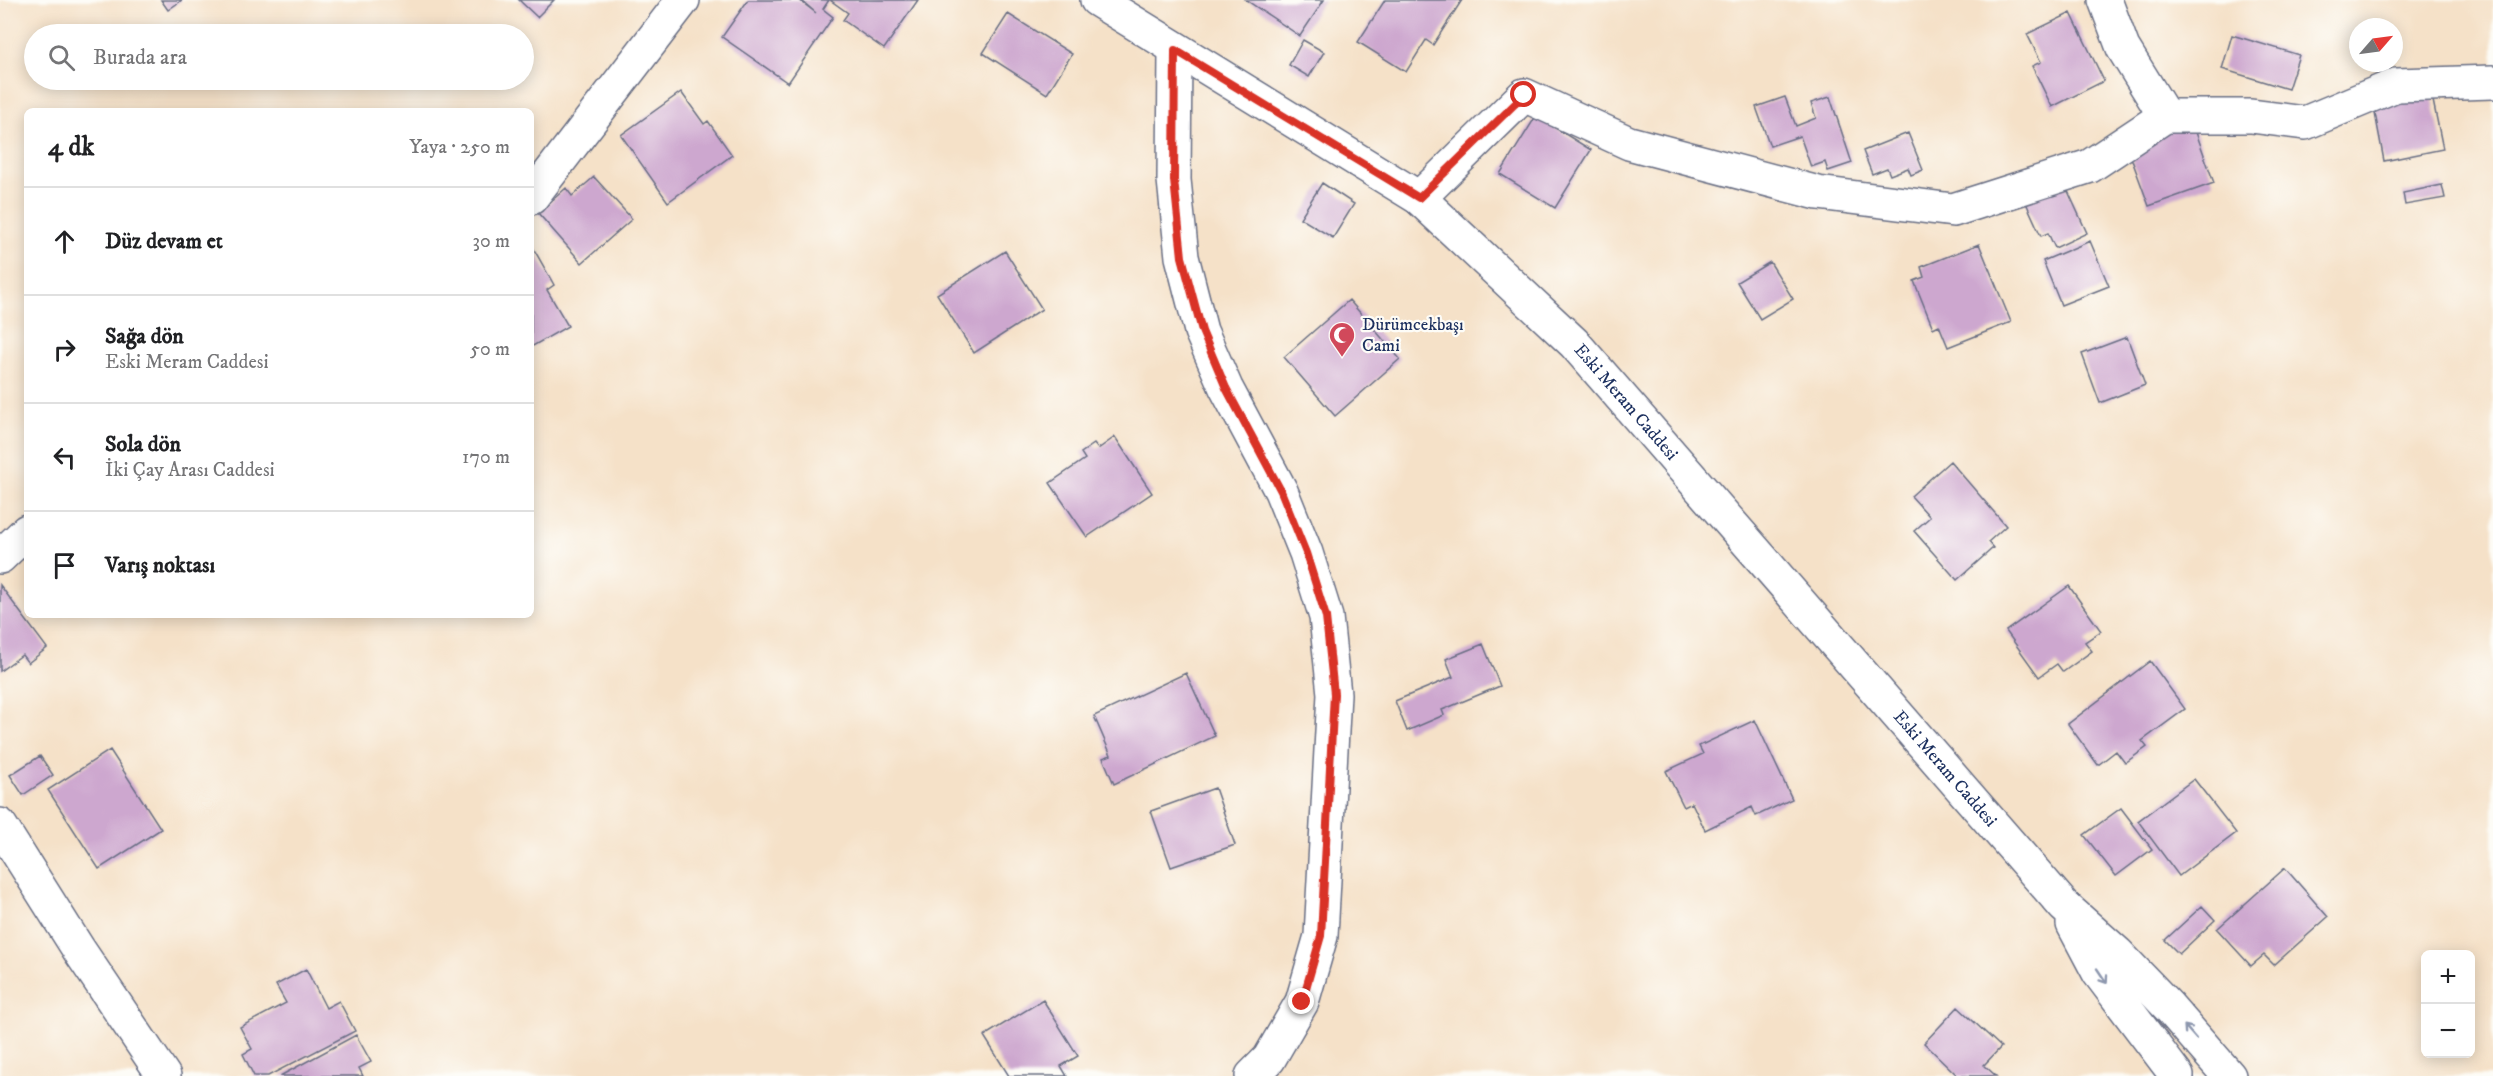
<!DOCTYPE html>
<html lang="tr">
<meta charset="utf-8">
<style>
:root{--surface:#fff;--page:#f6f6f6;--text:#202124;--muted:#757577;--line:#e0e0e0}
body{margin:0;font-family:"IM FELL DW Pica",serif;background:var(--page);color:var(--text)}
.controls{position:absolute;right:18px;bottom:18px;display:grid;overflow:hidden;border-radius:9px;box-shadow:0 3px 15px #0003}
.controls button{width:54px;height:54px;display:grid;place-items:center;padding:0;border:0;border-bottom:2px solid var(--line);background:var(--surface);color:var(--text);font:30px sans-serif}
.compass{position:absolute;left:2349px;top:18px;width:54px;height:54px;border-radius:50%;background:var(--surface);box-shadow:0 3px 15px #0003;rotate:62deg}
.stop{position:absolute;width:18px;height:18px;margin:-14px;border:4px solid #d93025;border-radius:50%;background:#fff}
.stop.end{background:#d93025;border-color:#fff;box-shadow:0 2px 6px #0008}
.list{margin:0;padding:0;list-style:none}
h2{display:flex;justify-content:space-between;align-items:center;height:78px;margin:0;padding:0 24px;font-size:26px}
h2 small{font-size:20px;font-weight:400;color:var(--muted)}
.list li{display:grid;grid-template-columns:39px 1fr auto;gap:18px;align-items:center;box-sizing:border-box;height:108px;padding:0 24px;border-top:2px solid var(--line)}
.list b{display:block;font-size:22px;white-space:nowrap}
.list p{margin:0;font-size:20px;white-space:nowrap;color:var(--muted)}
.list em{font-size:20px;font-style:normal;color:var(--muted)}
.icon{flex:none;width:33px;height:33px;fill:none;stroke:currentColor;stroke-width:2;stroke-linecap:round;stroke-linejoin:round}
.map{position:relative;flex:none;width:2493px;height:1076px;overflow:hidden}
.search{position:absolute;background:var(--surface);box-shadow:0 3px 15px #0003;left:24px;top:24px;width:510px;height:66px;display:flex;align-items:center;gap:15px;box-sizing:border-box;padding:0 21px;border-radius:33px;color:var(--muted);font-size:22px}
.panel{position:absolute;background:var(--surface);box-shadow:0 3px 15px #0003;left:24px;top:108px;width:510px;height:510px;border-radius:9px}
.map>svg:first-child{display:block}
</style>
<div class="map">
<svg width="2493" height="1076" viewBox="0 0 2493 1076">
<rect width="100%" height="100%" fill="#fdfcf7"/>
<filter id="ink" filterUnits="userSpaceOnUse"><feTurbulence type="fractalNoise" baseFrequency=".0167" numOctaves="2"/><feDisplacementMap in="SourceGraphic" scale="12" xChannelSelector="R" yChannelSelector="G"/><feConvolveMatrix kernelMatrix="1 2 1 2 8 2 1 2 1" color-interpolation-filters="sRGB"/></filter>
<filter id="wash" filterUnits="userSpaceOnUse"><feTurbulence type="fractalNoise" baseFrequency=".008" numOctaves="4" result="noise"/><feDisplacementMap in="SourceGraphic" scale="24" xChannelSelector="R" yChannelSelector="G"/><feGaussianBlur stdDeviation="1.35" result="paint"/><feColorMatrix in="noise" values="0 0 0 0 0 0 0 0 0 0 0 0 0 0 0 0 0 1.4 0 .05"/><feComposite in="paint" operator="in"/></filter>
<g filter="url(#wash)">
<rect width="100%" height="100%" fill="#f5e1c8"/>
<g id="blocks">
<path fill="#cda7cf" d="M161,0H182L168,10Z
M519,0H554L537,17Z
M748,0H799L816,13L801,0H829L823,9L833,17L788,83L722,37Z
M830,0H918L884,49L843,20L848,13Z
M1246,0H1324L1300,36Z
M1385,0H1462L1433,45L1426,40L1406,72L1358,42Z
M2071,13L2104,81L2052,107L2032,66L2041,62L2027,34Z
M1008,14L1072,54L1047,94L983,53Z
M2232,35L2299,55L2288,89L2222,69Z
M1303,40L1324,52L1309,77L1289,65Z
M2430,86L2443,149L2384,161L2372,97Z
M681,92L704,124L708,121L732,155L668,202L621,135Z
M1785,97L1796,126L1816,118L1811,103L1830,97L1852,163L1828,171L1825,162L1811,167L1800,136L1770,146L1756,107Z
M1536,116L1591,150L1555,208L1500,174Z
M2192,121L2214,183L2149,206L2126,144Z
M1908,133L1923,170L1911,175L1908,168L1890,175L1887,168L1872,174L1863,151Z
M594,177L632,219L582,263L538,213L566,188L572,196Z
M2062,178L2087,233L2055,248L2048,233L2041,236L2023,196Z
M1322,183L1354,204L1333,238L1300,218Z
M2442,185L2445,198L2405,205L2403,193Z
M2090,241L2109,286L2061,305L2043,261Z
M531,244L554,285L547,290L568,326L531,347Z
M1979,244L2011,322L1948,347L1939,325L1933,328L1914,281L1924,277L1921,267Z
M1005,251L1042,309L974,353L937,294Z
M1770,262L1793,299L1760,319L1737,282Z
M1349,300L1400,359L1335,416L1284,357Z
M2127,337L2145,385L2100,403L2082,354Z
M1115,437L1152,493L1087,537L1050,483L1085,459L1081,453L1094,444L1098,449Z
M1950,461L2006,526L1988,542L1993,548L1957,580L1914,531L1930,517L1911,496Z
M0,585L47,648L28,663L22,655L0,671Z
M2069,586L2101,631L2085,642L2092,651L2063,672L2057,664L2039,677L2006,631Z
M1483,644L1500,686L1442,710L1444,715L1407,731L1395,701L1453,677L1446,659Z
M2150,661L2185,709L2142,741L2147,747L2125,763L2116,751L2098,765L2068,724Z
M1186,673L1215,736L1114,784L1103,758L1111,755L1094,716Z
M1755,720L1792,799L1756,816L1752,807L1705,830L1692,803L1684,807L1666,771L1703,754L1699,746Z
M110,750L161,829L99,869L48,790Z
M40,756L53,775L23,795L10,775Z
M2194,779L2236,833L2179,876L2138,821Z
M1215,788L1235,845L1171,867L1151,811Z
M2121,808L2152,849L2116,876L2084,835Z
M2285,868L2328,917L2274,965L2264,955L2251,966L2217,929Z
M2202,906L2215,920L2179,954L2165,940Z
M306,969L326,1008L339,1001L355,1031L268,1076H254L243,1054L252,1049L240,1027L286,1003L276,985Z
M1043,1000L1078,1056L1061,1066L1067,1076H1009L984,1036Z
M1958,1007L2001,1047L1984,1065L1996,1076H1958L1924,1043Z
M356,1035L371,1062L359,1068L363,1076H280Z"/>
</g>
</g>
<g filter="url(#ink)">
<use href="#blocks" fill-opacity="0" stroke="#676d83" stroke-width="1.5"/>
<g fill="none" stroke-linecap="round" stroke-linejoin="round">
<g stroke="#676d83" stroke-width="36">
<g id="minor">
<path id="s1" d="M1097,0L1419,198L1574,343L2064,906L2117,953L2169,1007L2229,1076"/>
<path d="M2105,0L2123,48L2165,116H2251L2305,123L2396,85L2493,82"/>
<path d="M1175,50L1174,180L1182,257L1201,331L1226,388L1281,491L1306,553L1326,617L1334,694L1321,936L1302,1002L1269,1059L1252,1076"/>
<path d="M531,198L683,0"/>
<path d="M1419,198L1524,95L1629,143L1818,193L1953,210L2090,166L2165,116"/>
<path d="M0,557L27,531"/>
<path d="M0,825L79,950L164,1076"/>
<path d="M2073,924L2099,973L2177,1076"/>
</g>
</g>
<use href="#minor" stroke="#fff" stroke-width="33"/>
</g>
<defs><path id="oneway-shaft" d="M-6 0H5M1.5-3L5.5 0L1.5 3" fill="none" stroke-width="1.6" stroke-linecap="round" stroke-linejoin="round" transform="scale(1.5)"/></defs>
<g stroke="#8d97ae">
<use href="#oneway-shaft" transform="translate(2102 976) rotate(56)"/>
<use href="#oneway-shaft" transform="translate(2190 1032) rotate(-131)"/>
</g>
</g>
<g fill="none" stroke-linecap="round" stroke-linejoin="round" filter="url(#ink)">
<path stroke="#d93025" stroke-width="8" d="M1302,1002L1321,936L1334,694L1326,617L1306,553L1281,491L1226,388L1202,331L1182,257L1174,180L1175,50L1419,198L1524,95"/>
</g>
<defs>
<g id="mosque-pin" transform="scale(1.35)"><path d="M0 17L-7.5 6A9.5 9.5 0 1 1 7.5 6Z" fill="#d1495b" stroke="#fdfcf7"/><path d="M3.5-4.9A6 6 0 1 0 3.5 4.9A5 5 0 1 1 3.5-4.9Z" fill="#fff"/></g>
</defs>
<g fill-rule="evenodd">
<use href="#mosque-pin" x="1342" y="335"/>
</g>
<g text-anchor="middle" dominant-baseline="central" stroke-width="4.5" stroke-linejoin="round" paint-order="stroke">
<g font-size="18" fill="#1b2f5e" stroke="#fdfcf7" text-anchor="start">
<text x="1362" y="325">Dürümcekbaşı<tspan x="1362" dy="21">Cami</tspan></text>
</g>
<g font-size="18" fill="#1b2f5e" stroke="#fdfcf7">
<text stroke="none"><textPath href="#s1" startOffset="669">Eski Meram Caddesi</textPath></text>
<text stroke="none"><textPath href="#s1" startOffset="1155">Eski Meram Caddesi</textPath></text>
</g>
</g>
</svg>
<div class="controls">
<button>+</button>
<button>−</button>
</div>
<svg class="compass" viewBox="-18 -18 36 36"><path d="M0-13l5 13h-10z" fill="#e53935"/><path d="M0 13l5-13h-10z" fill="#757577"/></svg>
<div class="stop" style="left:1524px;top:95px"></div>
<div class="stop end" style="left:1302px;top:1002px"></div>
<div class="search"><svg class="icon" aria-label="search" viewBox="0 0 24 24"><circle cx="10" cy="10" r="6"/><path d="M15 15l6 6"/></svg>Burada ara</div>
<section class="panel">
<h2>4 dk<small>Yaya · 250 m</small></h2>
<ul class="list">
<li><svg class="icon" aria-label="ahead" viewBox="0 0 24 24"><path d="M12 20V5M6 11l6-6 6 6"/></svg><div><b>Düz devam et</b></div><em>30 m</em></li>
<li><svg class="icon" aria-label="right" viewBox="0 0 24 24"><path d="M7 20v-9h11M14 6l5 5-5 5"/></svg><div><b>Sağa dön</b><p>Eski Meram Caddesi</p></div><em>50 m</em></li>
<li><svg class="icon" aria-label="left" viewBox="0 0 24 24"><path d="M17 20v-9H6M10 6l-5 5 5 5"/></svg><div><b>Sola dön</b><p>İki Çay Arası Caddesi</p></div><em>170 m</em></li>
<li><svg class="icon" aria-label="arrive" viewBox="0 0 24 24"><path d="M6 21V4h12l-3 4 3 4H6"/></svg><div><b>Varış noktası</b></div></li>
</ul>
</section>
</div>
